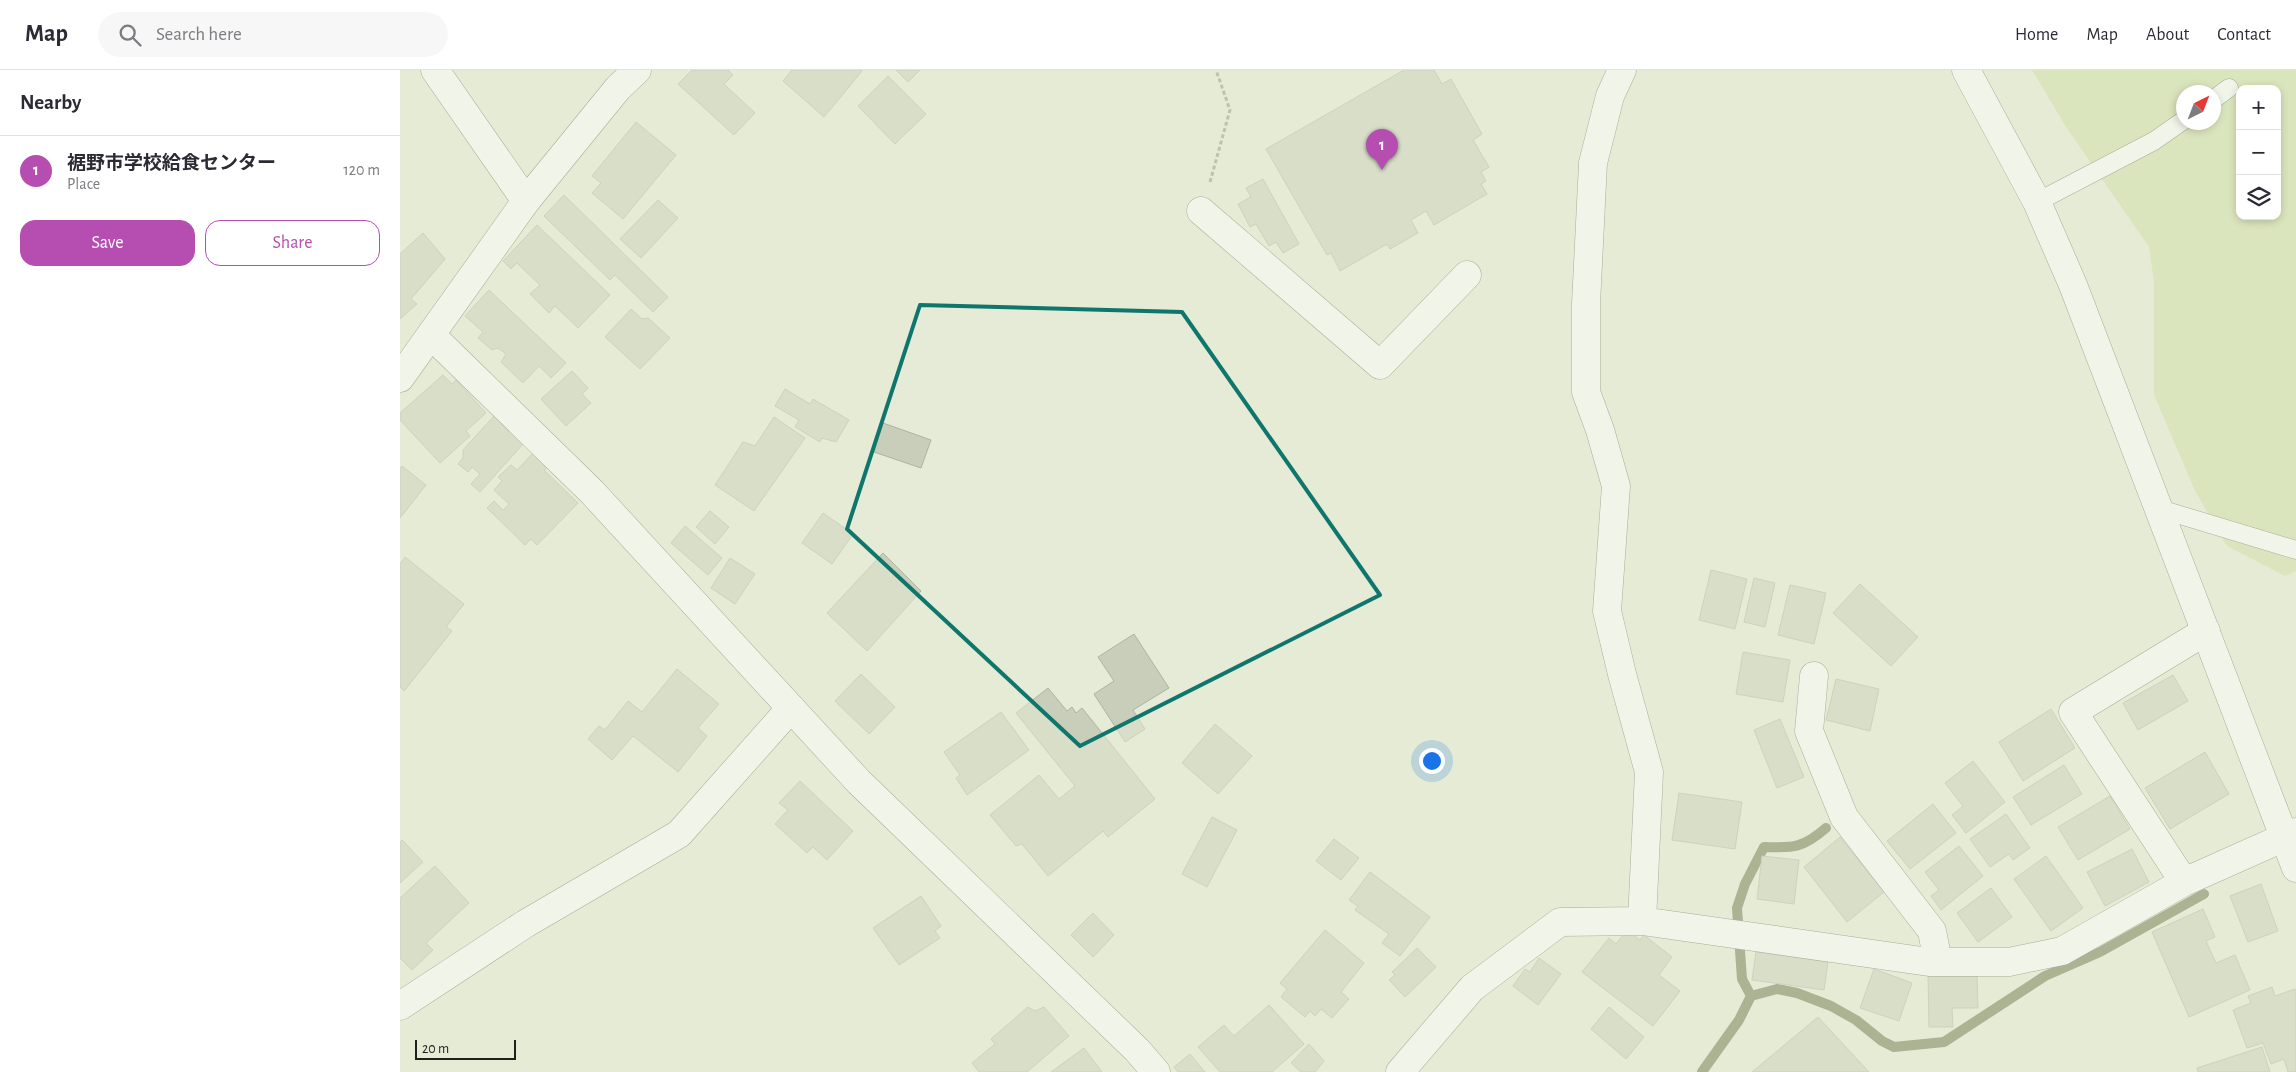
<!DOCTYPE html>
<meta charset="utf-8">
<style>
:root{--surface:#fff;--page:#f7f7f7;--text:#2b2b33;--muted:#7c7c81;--line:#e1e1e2;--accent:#b64eb1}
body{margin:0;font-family:"Alegreya Sans","Noto Sans JP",sans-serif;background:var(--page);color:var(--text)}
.controls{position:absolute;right:15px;top:15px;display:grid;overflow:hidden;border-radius:10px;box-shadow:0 2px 8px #0003}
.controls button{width:45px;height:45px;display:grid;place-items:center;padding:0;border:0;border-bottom:1px solid var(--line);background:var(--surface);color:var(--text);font:25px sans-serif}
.compass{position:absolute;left:1776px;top:15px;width:45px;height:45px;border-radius:50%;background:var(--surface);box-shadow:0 2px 8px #0003;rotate:42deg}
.scale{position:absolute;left:15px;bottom:12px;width:101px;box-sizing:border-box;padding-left:5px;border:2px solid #1e2019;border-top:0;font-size:14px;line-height:18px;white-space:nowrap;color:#1e2019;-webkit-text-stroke:4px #e5ebd6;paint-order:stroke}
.you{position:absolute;left:1031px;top:690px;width:18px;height:18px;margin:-12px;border:4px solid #fff;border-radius:50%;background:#1a73e8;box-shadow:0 0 0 8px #1a73e833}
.badge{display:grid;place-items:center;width:32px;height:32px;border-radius:50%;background:var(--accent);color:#fff;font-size:16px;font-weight:700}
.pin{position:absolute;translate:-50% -41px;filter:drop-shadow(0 1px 2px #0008)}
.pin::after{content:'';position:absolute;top:26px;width:18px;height:15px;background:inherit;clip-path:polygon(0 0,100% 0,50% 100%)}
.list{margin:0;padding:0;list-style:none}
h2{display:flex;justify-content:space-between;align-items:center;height:65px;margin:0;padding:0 20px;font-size:21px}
h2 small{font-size:16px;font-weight:400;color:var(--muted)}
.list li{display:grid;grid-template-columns:32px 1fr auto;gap:15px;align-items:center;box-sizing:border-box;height:70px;padding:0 20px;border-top:1px solid var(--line)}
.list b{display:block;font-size:19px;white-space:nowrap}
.list p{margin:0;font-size:16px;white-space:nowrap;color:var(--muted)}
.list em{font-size:16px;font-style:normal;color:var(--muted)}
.actions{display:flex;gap:10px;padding:15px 20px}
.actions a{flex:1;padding:11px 0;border:1px solid var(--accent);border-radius:15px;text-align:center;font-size:18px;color:var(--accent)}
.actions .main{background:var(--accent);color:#fff}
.icon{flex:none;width:28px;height:28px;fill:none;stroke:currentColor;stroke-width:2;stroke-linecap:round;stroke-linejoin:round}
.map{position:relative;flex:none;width:1896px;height:1002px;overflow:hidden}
header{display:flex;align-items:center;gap:30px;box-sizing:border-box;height:70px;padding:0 25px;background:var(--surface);border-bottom:1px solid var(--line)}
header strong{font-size:24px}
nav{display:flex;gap:28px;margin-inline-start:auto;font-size:18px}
.search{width:350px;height:45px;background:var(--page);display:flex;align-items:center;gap:12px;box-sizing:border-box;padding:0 18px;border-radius:28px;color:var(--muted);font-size:19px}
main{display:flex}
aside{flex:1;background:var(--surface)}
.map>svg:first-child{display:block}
</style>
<header>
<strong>Map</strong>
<div class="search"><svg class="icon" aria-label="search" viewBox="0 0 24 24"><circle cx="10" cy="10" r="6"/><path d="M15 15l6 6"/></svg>Search here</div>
<nav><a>Home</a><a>Map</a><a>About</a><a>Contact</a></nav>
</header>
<main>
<aside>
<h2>Nearby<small></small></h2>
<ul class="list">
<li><span class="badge">1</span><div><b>裾野市学校給食センター</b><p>Place</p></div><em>120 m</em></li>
</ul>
<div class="actions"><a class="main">Save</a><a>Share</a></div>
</aside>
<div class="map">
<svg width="1896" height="1002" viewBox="0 0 1896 1002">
<rect width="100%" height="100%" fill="#e5ebd6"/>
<path fill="#cedd9f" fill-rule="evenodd" d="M1632,0H1896V501L1885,506L1827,476L1795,421L1754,325V212L1749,177L1666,57ZM1840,19H1877V146H1840ZM1784,22H1814V52H1784Z"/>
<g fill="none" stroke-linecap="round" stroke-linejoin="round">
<path stroke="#656f42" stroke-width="10" d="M1351,926L1342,909L1337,838L1345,814L1364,777C1394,778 1403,778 1426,758
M1302,1002L1339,950L1351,926L1377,919L1397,923L1431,936L1456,950L1482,971L1494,977L1544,972L1645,906L1700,882L1804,824"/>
</g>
<path fill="#c8ceb9" stroke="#aeb4a0" d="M292,0H328L333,5L324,14L355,43L334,65L278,14Z
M392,0H461L462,1L424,47L383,11Z
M496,0H520L508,12Z
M1004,0H1034L1042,14L1051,9L1082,64L1073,70L1089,97L1081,102L1086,111L1081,114L1087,124L1034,155L1026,141L1011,150L1018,163L990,179L987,174L940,201L931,183L927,185L866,79Z
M488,6L526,44L495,74L458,36Z
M236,52L276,85L223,149L192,123L201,113L192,106Z
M863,109L899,174L883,183L876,172L869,176L856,154L850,157L838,134L851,127L846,118Z
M164,125L268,227L253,242L215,205L210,210L144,146Z
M258,130L278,148L241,188L220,169Z
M137,155L210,225L178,258L155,236L149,243L130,224L140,215L117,193L111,199L103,191Z
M23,163L45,189L11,229L17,234L0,249V184Z
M89,220L166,293L151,308L139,296L123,313L101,292L106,284L98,278L92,280L78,268L83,262L65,246Z
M231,239L242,249L248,248L270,268L240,299L205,267Z
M172,301L188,318L182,324L191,333L166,356L141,329Z
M43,305L52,314L56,310L86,343L66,361L70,366L40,393L0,350V343Z
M385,319L410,334L413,329L449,350L436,372L422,368L420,372L395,357L399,350L375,336Z
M94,346L124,373L80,422L71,414L80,404L72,397L68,402L58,394L63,388V380Z
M374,347L405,368L354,441L315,415L343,372L355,376Z
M483,353L531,370L521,398L474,382Z
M134,382L149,396L144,400L178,433L137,475L131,469L125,475L87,438L94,431L103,440L109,434L94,420L102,411L98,407L111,395L117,400Z
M2,396L26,415L0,448V399Z
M310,441L329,457L315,474L296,457Z
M423,443L453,464L432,494L402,473Z
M285,456L322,488L308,505L271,473Z
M483,483L521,521L467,581L427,543Z
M5,487L64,534L46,557L52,561L4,621L0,617V494Z
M330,488L355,504L335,534L311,518Z
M1311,500L1347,509L1335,559L1299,550Z
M1354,508L1375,513L1365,557L1344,552Z
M1460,514L1518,567L1491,596L1433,543Z
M1390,515L1426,523L1414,574L1378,565Z
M734,564L769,618L733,640L745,659L725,672L694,624L714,611L698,587Z
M1343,582L1390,590L1383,632L1336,624Z
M277,599L319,634L298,658L307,666L278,702L233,666L212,690L188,669L199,656L205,660L228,631L242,642Z
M461,604L495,637L469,664L435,631Z
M1773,605L1788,631L1738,660L1723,633Z
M1436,609L1479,619L1470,661L1426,650Z
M648,618L667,641L672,637L676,643L682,638L755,729L708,767L703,761L648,806L622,774L616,776L590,745L639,705L659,729L675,716L616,643Z
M1651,639L1675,678L1623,711L1599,672Z
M601,642L629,680L567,725L556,708L560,705L544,682Z
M1380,649L1404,707L1377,718L1354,660Z
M815,654L852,686L818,724L782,693Z
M1805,682L1829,724L1770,759L1745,718Z
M1573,691L1605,732L1566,763L1552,745L1563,736L1545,713Z
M1664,695L1682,724L1631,755L1613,727Z
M400,711L453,761L427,790L413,777L407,783L375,754L388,740L379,733Z
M1279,723L1342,732L1335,779L1272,770Z
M1710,726L1730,759L1678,790L1658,757Z
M1533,734L1556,763L1510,799L1487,771Z
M1606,744L1630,778L1613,790L1609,784L1590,797L1570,769Z
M812,747L837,760L807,817L782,804Z
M1440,767L1484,822L1447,852L1404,797Z
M934,769L959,788L941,810L916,791Z
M2,770L23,792L0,813V772Z
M1559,776L1583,806L1541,840L1531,826L1539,820L1525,802Z
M1732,779L1749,812L1705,836L1687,802Z
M1362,786L1399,790L1394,834L1357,829Z
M1646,786L1683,838L1651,861L1614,809Z
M35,796L69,833L26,873L33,880L12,900L0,888V828Z
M970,802L1030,847L1000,886L982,873L989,864L955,840L958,836L949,830Z
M1861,814L1878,861L1848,872L1830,826Z
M1591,818L1612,847L1578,872L1557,843Z
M521,826L541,856L535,861L540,868L499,895L473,858Z
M1803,839L1815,867L1806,871L1816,893L1835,885L1850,920L1789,947L1752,862Z
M693,843L714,865L693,887L671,865Z
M925,860L964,893L941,922L949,929L932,948L921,939L915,946L910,941L905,947L881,927L887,919L880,913Z
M1227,860L1240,870L1244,865L1272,887L1259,905L1280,921L1253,956L1182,902L1209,868L1216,874Z
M1017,878L1036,897L1005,927L989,910L995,905L992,902Z
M1356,882L1428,892L1424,920L1352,910Z
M1139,888L1161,904L1138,935L1113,916L1125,899L1130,902Z
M1474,899L1512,913L1499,951L1460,938Z
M1528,906H1577L1578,938H1552L1553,957H1529Z
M1872,917L1875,926L1895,919L1896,921V1002H1888L1884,989L1871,994L1863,973L1847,978L1833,940L1851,933L1848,926Z
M869,935L904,974L872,1002H820L798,977L824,955L834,966Z
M628,937L635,941L644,937L669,966L627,1002H579L572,993L595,974L591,969Z
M1209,937L1244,967L1226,989L1191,959Z
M1418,947L1469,1002H1352Z
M909,974L924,991L915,1002H901L891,993Z
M1862,977L1870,1002H1798L1797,998Z
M684,978L702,1002H651Z
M790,984L805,1002H778L774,997Z"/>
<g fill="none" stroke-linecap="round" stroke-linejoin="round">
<g stroke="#5f6351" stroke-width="19">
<path id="service" d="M1814,29L1829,18
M1637,132L1754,71L1784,50
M1760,439L1896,480"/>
</g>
<g stroke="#5f6351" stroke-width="29">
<path id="minor" d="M35,0L126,131
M1222,0L1210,26L1193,93L1186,234V322L1200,360L1216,416L1207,541L1222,604L1249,702L1242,851
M801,141L980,295L1067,205
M31,265L192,422L459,712L737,980L756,1002
M1414,606L1409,661L1444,747L1532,861L1538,892
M1784,812L1673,642L1806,561
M0,936L125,854L279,764L391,638
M1000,1002L1072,918L1160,852L1242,851L1529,892H1609L1662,881L1784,812L1896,762"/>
</g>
<g stroke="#5f6351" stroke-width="29">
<path id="tertiary" d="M1566,0L1637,132L1673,215L1896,798
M0,308L126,131L218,18L237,0"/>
</g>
<path stroke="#8e9283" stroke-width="3" stroke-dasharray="4 2.5" stroke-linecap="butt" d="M810,112L830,40L816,0"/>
<use href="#service" stroke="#fff" stroke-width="18"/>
<use href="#minor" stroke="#fff" stroke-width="28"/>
<use href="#tertiary" stroke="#fff" stroke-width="28"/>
</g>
<path d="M0 0H1896V1002H0ZM520,235L782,242L980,525L680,676L447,459Z" fill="#e5ebd6" fill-opacity=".55" fill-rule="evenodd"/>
<path fill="none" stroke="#0f766e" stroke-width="4" stroke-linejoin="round" d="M520,235L782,242L980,525L680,676L447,459Z"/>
</svg>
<div class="controls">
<button>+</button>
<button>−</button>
<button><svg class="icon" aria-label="layers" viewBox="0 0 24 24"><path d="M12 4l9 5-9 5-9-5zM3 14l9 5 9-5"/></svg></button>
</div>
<svg class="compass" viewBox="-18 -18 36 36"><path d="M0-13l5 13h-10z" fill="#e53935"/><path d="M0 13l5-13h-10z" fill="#7c7c81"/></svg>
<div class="scale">20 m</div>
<div class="you"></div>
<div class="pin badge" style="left:982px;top:100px">1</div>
</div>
</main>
